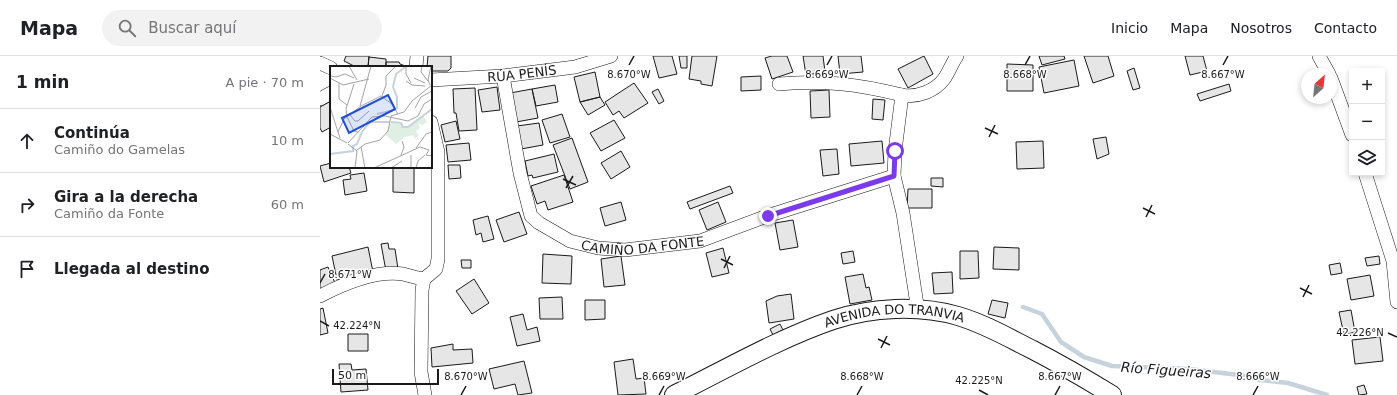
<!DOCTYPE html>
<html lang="es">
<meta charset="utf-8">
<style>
:root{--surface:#fff;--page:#f2f2f2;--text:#202124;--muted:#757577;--line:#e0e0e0}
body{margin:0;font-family:"DejaVu Sans",sans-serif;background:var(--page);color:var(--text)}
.controls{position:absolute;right:12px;top:12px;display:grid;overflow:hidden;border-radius:4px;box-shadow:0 2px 6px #0003}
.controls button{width:36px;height:36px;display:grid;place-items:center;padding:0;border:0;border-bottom:1px solid var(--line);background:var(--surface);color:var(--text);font:20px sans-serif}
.compass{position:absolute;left:981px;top:12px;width:36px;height:36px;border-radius:50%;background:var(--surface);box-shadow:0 2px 6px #0003;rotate:27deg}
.scale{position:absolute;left:12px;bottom:10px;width:107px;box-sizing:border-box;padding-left:4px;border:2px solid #1a1a1a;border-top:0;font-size:11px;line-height:14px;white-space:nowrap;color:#1a1a1a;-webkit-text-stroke:3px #fff;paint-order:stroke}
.stop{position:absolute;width:12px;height:12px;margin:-9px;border:3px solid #7c3aed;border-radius:50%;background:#fff}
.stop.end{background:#7c3aed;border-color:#fff;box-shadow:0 1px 4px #0008}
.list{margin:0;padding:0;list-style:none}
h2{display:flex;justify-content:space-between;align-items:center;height:52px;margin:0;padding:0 16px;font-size:17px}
h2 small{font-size:13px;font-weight:400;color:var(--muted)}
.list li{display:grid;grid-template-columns:26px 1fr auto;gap:12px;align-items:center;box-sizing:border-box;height:64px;padding:0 16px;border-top:1px solid var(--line)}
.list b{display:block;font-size:15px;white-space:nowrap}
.list p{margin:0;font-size:13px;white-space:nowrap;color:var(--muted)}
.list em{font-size:13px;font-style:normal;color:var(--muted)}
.icon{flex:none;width:22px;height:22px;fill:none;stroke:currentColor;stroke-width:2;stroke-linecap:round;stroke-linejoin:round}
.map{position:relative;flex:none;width:1077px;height:339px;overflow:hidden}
header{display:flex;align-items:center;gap:24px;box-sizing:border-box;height:56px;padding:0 20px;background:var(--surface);border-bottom:1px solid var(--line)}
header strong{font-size:19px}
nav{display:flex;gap:22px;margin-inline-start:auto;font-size:14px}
.search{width:280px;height:36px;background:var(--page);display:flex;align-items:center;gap:10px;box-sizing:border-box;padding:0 14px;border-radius:22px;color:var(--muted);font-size:15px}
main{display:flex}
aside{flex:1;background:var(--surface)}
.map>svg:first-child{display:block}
</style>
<header>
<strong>Mapa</strong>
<div class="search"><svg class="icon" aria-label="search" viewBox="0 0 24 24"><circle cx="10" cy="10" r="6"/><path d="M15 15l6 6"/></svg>Buscar aquí</div>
<nav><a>Inicio</a><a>Mapa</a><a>Nosotros</a><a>Contacto</a></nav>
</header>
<main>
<aside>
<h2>1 min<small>A pie · 70 m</small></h2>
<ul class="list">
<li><svg class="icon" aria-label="ahead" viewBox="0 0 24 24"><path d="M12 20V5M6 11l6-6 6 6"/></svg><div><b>Continúa</b><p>Camiño do Gamelas</p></div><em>10 m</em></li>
<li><svg class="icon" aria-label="right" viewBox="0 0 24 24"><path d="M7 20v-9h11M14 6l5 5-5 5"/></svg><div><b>Gira a la derecha</b><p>Camiño da Fonte</p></div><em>60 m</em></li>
<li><svg class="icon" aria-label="arrive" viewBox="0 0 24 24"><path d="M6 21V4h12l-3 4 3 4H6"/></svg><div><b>Llegada al destino</b></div></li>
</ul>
</aside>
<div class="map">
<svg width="1077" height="339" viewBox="0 0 1077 339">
<rect width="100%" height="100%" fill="#fff"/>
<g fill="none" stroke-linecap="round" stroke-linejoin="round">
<path stroke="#c6d2dc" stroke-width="4.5" d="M703,251L722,258L741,286L764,301L792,310L869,313L919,319L940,324L968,327L1007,339"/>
</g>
<path fill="#e6e6e6" stroke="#1a1a1a" d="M26,0H49L48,11H36L24,5Z
M108,0H131V12L128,15H111V11H107Z
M333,0H352L357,18L339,22Z
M359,0H367V12H361Z
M372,0H397L392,30L381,28V25L369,23Z
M452,0H467L473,16L452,23L445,2Z
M483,0H503L505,16L486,19Z
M518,0H541L543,16L520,18Z
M604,0L613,18L588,32L578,13Z
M719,0H744L745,3L722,9Z
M764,0H788L794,20L773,27Z
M865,0H883L887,15L870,19Z
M49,1L66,3V11H48Z
M754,4L759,30L724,37L719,11Z
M66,6H79L80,8L88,11H66Z
M687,8L713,9V35H687Z
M814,12L820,32L813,34L807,15Z
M275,16L280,41L260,46L254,21Z
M441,20V34L421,35V21Z
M314,27L328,47L304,62L299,55L293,59L285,46Z
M909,28L911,35L880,45L877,38Z
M235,29L238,46L216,50L212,33Z
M177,31L180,54L162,56L158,34Z
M155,32L157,74L139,75L136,57H134L133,33Z
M212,33L218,62L196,66L190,37Z
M338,33L344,45L339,48L332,36Z
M509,34L510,61L491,62L490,35Z
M280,41L285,49L268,59L260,46Z
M553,43L565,44L563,64L552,63Z
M11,45V71L2,76L0,72V51Z
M242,58L250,81L230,87L222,64Z
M294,64L305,82L281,95L270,77Z
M136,65L140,83L125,86L121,69Z
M219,67L223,89L201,93L197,70Z
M786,81L789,98L777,103L773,83Z
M252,82L268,126L250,133L233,89Z
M562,85L564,107L531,110L529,88Z
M723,85L724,112L697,113L696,86Z
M149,87L151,104L128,106L126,89Z
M517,93L519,118L503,120L500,94Z
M301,95L310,111L291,123L281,107Z
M234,98L238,116L213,122L212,119L208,120L205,105Z
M11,107V111H29L31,117L4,126L0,110Z
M128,109H140L141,122L129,123Z
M73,111H94V137L73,136Z
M44,117L47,135L25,139L23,124L31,123L30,119Z
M244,119L253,146L228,154L225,145L217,148L211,130Z
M611,122H623V131L611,130Z
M410,130L413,137L370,153L367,146Z
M588,133H612V152H587Z
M301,146L306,164L285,170L280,152Z
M398,146L406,166L387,174L379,154Z
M199,156L207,178L184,186L176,164Z
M168,160L174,183L163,186L161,177L156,179L153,164Z
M473,164L478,191L460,194L455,167Z
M68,187L69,193H75L78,213L66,215L61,188Z
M48,191L53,216L17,224L12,200Z
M674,191L699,192V214L673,213Z
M403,192L409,217L392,221L386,197Z
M533,195L535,206L523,208L521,197Z
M640,195H658L659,222L640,223Z
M223,198L252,200L251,228L222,227Z
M301,200L305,229L284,231L281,203Z
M1059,200L1060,208L1047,210L1045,202Z
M141,204H151V212H142Z
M1020,207L1022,217L1011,219L1009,209Z
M8,211L15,227L0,233V214Z
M632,216L633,237L614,238L612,217Z
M543,218L546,232L549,231L552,244L530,248L525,221Z
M1050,219L1054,240L1031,244L1027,223Z
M154,223L169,247L152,258L136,235Z
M471,238L474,263L449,267L446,245L457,240Z
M242,241L243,263H220L219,242Z
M265,244H285V263L265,264Z
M672,244L688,247L685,262L668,258Z
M3,252L8,277L0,279V253Z
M1031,254L1035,276L1024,279L1019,256Z
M203,258L207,274L217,271L220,285L197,290L190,261Z
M460,268L463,274L453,279L450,273Z
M28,278H48V295H28Z
M1060,281L1063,305L1035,308L1032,284Z
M133,288V294L152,293L153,307L112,311L111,292Z
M313,303L316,323L324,322L326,338L298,339L294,306Z
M204,305L212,337L198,339L195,328L174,333L169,313Z
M19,308H31L32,314L46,313L48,334L21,336Z
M1044,329L1047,338L1039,339L1037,331Z"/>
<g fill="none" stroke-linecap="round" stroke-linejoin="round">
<g stroke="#1a1a1a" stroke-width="14">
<g id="minor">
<path d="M999,0L1009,18"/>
<path d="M0,7L11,12"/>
<path d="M96,11L97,0"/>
<path id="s1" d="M183,20L200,117L211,160L219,167L250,185L278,192L305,194L380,185L447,160L574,120"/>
<path d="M1011,22L1032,79"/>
<path id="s2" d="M111,24L183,20L255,11L291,0"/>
<path d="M459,28C504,24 537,28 582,39"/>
<path d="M0,43L11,37"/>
<path d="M1045,117L1073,205L1077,246"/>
<path d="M0,240C23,228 56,214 83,218C90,220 97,222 104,223"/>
<path d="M598,255L583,157L574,120L575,95L582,39C597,42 615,35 624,23C629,16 632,7 637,0"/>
<path d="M105,339L101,316L102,234L104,223L116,213L118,203V96L111,66"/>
</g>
</g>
<g stroke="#1a1a1a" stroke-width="20">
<g id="secondary">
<path id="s3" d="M354,339C404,314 460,282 513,264C552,251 599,249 638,260C665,268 689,282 713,294C740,308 766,323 792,339"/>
</g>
</g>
<use href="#minor" stroke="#fff" stroke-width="13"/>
<use href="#secondary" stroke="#fff" stroke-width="18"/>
</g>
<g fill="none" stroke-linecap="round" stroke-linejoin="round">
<path stroke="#7c3aed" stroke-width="5" d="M448,160L574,120L575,95"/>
</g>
<path fill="none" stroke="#1a1a1a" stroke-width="1.5" d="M309,9L314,0M507,9L512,0M705,9L710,0M903,9L908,0M665,72L678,78M669,81L675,69M243,123L256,129M246,132L253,120M823,152L835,158M826,161L832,149M401,203L413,209M404,212L410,200M0,227L5,218M980,232L992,238M983,241L989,229M0,265L9,270M1068,277L1077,281M558,283L570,289M561,292L567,280M659,334L668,339M141,339L146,330M339,339L344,330M537,339L542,330M735,339L740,330M933,339L938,330"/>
<g text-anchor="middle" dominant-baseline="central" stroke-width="3" stroke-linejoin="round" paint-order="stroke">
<g font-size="13" fill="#1a1a1a" stroke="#fff">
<text stroke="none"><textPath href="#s2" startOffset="91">RÚA PENÍS</textPath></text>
<text stroke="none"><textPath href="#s1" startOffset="263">CAMIÑO DA FONTE</textPath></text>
<text stroke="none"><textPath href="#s3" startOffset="238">AVENIDA DO TRANVIA</textPath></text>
</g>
<g font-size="14" font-style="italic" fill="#1a1a1a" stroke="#fff">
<text transform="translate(846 314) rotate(4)">Río Figueiras</text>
</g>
</g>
<g transform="translate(10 10)">
<rect width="102" height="102" fill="#fff"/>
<path d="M93,50L97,56L92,59L88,57L90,62L86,65L89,70L85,73L83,69L75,71L66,78L55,68L61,57L71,58L73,61L78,62Z" fill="#e0efe3"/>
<path fill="none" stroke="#c6d2dc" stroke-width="2" d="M67,43V31L63,21L66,8L75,1M47,48L65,44M61,56L71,57L73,61H78L102,43M0,88L23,85V80L27,78L32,66L40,56H60"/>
<path fill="none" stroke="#a3a3a3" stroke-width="1" d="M19,0L27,14M76,0V8L81,17M92,0L91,6L98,15M1,10L6,11L15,8L24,12M0,12L13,19L39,13M84,12L95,17M76,15L82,19L95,20M9,17V33L17,39M100,19L98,14L101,0M52,30L56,19V10L66,0M91,31L102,25M30,40L41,0M0,41L8,66M85,42L91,31M20,49L25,55H28L39,45M17,51L16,43L24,18M17,51L24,65L28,66M0,68L17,77M10,72L8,66L14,53L31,40L51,30L62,38L68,48M18,77L42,51L55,50L78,55L88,50L94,38L102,33M18,78L27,85L25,102M31,81L35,102M86,82L96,68L102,66M27,84L35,78L50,74L58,65L61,50L74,46L82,35L102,19M71,89L74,81L72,75M81,89V102M44,102L90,81L99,84L96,89L102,90M61,102L72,95M86,102L88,95L95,89"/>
<path fill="#1d4ed8" fill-opacity="0.15" stroke="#1d4ed8" stroke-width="2" d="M58,29L65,43L19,67L12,52Z"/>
<rect width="102" height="102" fill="none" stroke="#1a1a1a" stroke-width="2"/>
</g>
<g font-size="10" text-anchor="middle" fill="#1a1a1a" stroke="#fff" stroke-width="3" stroke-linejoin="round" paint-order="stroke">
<text x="309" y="22">8.670°W</text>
<text x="507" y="22">8.669°W</text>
<text x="705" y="22">8.668°W</text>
<text x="903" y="22">8.667°W</text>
<text x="30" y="222">8.671°W</text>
<text x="37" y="273">42.224°N</text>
<text x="1040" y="280">42.226°N</text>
<text x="146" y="324">8.670°W</text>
<text x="344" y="324">8.669°W</text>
<text x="542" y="324">8.668°W</text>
<text x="740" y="324">8.667°W</text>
<text x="938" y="324">8.666°W</text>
<text x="659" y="328">42.225°N</text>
</g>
</svg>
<div class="controls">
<button>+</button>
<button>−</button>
<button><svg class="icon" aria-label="layers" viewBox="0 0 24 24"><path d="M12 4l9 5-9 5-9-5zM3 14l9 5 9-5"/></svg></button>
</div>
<svg class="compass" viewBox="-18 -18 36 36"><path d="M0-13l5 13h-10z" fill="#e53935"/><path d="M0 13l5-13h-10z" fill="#757577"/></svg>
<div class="scale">50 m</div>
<div class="stop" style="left:575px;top:95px"></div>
<div class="stop end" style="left:448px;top:160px"></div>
</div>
</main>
